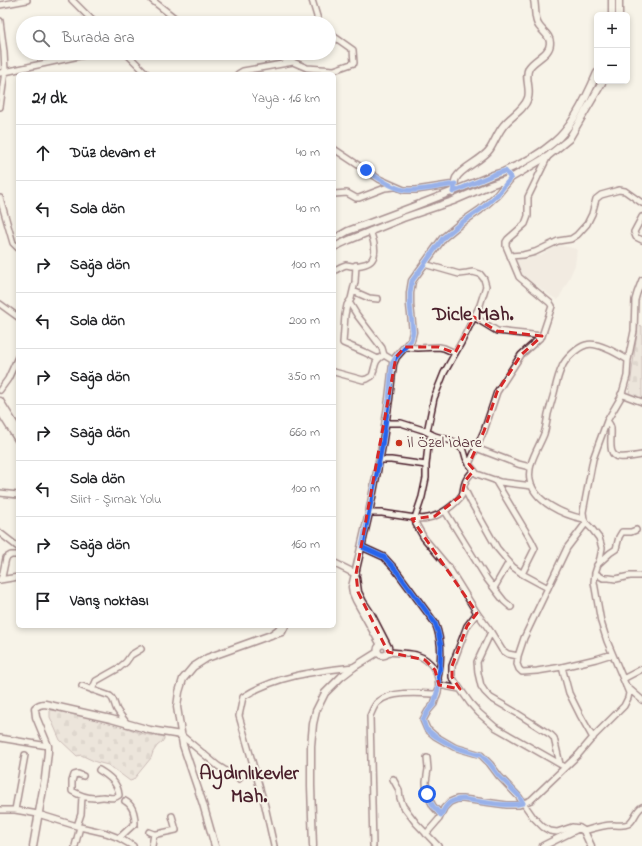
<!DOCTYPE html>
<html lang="tr">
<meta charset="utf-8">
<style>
:root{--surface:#fff;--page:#f6f6f6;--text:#202124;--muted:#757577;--line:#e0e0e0}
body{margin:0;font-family:"Indie Flower",sans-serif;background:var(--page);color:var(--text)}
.controls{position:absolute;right:12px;top:12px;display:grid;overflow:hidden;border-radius:6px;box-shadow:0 2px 6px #0003}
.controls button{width:36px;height:36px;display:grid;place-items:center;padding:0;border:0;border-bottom:1px solid var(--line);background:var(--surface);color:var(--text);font:20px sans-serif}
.stop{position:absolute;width:12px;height:12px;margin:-9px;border:3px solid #2563eb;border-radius:50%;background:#fff}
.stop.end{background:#2563eb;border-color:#fff;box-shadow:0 1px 4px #0008}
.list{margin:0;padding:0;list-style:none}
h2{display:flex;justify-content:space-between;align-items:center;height:52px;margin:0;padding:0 16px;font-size:17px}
h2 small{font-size:13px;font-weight:400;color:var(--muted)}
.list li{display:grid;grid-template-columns:26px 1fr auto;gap:12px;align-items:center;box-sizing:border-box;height:56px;padding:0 16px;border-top:1px solid var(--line)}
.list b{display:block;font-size:15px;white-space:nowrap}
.list p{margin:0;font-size:13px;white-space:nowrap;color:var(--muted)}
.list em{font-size:13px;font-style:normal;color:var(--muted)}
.icon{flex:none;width:22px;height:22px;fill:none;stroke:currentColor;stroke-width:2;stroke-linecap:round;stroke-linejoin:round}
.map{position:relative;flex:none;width:642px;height:846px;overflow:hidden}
.search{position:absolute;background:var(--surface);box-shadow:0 2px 6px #0003;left:16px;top:16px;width:320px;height:44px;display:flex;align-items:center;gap:10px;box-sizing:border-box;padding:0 14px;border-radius:22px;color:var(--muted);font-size:15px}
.panel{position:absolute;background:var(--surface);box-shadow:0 2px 6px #0003;left:16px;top:72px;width:320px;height:556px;border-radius:6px}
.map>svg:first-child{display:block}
</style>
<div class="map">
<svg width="642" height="846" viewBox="0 0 642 846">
<defs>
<pattern id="cemetery-stones" width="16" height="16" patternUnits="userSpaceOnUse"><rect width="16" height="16" fill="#ded4cc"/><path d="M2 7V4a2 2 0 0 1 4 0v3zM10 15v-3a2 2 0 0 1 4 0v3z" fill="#c0b6af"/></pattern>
</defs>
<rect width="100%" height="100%" fill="#f7f3e8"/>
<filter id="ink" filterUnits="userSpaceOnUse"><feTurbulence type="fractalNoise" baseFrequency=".025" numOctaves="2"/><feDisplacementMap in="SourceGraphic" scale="8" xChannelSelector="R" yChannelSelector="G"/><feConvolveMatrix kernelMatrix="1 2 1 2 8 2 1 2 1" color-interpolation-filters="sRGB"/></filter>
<g filter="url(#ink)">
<path fill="#eae3da" d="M557,245L577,249L575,265L567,283L558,300L551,296L523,276L517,263V261L518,259L541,255Z"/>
<path fill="url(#cemetery-stones)" stroke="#947a7c" d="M638,325L642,326V400L629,394Z
M50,708L86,715L122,726L140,733L154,736H164V739L162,742L157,746L153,752L151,758L133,780L130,781L114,769H113L108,765L96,762L81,755L77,756L60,740L50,717Z"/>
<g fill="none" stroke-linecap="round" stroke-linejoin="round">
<g stroke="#4a1f2b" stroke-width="8">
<path id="minor" d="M72,0L95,23
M152,0L181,23
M312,0L319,23
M0,5L27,0
M0,21L4,52L5,71L0,107
M126,53L147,74
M270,53L293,62
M0,73L93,53
M238,74L243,71L293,62L307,68L334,70L354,63L353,50L329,33
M334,149L379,179L404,190H416L455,184
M334,194L347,193L356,198H359L385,188L394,187
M0,198L13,243L18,248
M642,217L634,232L636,237L642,240
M510,256L523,255L535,252L558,241L571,239L577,235L587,224L592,214L596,199L601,195L619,190L625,191L642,203
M424,264L459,274L467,273L473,272L480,274L484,279L486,286L480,305L461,343L444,373L434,398L427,432
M356,265L355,282L351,299L347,305L345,315L343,343L364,352L378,359
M334,271C337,269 342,266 346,265C348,265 350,266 352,266C356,266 361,265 365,264C380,260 374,241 370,231
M353,291L369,298L378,299
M349,302L357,315L382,348L384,355
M0,304L18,317
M474,317L497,331L542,336
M405,347L418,348L439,347L444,348L455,353
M334,372L363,380L367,379L372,376C376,366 373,361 384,355L394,361
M0,390L8,379L18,357
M621,394L642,402
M607,421C609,423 611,426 611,429C612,438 607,456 619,457C627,458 635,456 642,455
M385,423H401L423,430L435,436L452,441L459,446L464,451L466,458L469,464L477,474L500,482L532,486
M476,448L518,464L530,467
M379,460H391L426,465
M469,464L484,431L497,392L521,355L542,336L552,306L550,303L519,277L506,246V242L508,239L525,224L528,216V197L548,156
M474,470C471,474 466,478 465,483C463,487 464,491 462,495C455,505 440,516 428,518C424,519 419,519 415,518L416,524L424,538L449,568L477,613L491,632L502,650L508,654L518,656
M495,480L531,540L535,548L522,574
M464,488L471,502L497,548L513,567L524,575L548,588
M0,493L18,495
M445,511L487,579L504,601L511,607
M369,513H382L415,518L422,497L426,478V465L428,446L431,434
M584,519C564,515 534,502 530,480C527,464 538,449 544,434C546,428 547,420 548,414C550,407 552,400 554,393C556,385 558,375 562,367C565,359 578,347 586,345C597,341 618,354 628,360
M586,523L567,548L524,638L518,656L517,664L519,669L522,672L537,671L562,667L596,659L612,654
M0,533L18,547
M362,547L384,557L395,569L435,623C442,640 442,659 438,678
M597,565L610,553L616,549L619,537L622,532H631L636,530
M595,573L603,578H609L616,579L630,576H642
M0,580L2,577L6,558L11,555H18
M0,580L18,577
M494,588L509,562
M477,613L467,626L452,666V677L456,683L470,703L479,713L495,727L565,767
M491,632L477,662L478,673L481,686L485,692L491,698L515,712L551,735L554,738L560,764
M562,667L569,693L580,715L593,738
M623,679L642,669
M439,685L460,689
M82,686L110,696C115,700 114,705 117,710C120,715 124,719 127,724
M626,686L642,700
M92,690L96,681L119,668L126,662L131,655L141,649
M438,692L434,704L428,711L423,720L427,729L435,736L454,747L481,755L490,764L499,776L519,797L533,817L543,827L550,831L557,832L572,827L579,828
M181,735L218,766L239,779
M0,738L48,746
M427,758L428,769L426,782L427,794L433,806L441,815
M83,776L78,774L74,775L72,781V791C79,795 86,798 94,798C97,798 100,797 103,797C110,797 113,800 119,795C118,783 109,776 99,770
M393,779L399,790L400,798L403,806L416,823L438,846
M0,810H15L38,814L80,827L106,833L119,838L133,846
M15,810L25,755
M77,826L81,814L82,796
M584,831C594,828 605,824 615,825C620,825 624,826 628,824C635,820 635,811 642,807
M149,832L154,834H157L176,830L172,816
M426,834L439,819L444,808L450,802L457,799H463L507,805H519L531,800L578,755L595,735L624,706L628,698L629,693L607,641L601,622L594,582L595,573L600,558L602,548L599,538L592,529L586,523L584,519L583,512L593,459L607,421L621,397L627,376L628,360L634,331L635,300L637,293L642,280
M119,838L132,826L135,824C135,816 133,805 125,801
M75,846L80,827
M152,846L154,834
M274,846L265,806L239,716L243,697C275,676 316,671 354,667
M373,846L370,716C372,712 374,705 378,702C390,691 418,693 434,694L438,692C441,676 433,660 416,655C408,653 397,653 388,652"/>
</g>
<g stroke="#4a1f2b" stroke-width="9">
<path id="tertiary" d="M612,15V0
M619,15V0
M453,193C454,189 454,182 456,178C462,167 483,160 490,149C495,141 498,132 504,125C511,116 524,110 528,98C531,88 524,77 529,68C534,59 550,55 550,43C550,35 543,32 539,26C534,20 536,8 534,0
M334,239L348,231C397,213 445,195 493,175C498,173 503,173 507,170C524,163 540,154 554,142C572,128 588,94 597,73
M334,247L349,240L403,218L453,201L490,185L511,178L548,156L569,139L603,81
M0,401L18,430
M0,411L18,440
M334,563L356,574
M356,578L358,592L363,602L371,614L388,647
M276,634L282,632L285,626
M377.5 650a5.5 5.5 0 1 1 11 0a5.5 5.5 0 1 1-11 0Z
M381,645L356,600L353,593L352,587L369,513L382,446L389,399L393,364L396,357L411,340L413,332L410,305V293L412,281L443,238L461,223L480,210L497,195L511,178L505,171
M33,846L45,778L48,752V746L36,717L35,708C38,705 41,704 45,704L111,719L150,730L181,735
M215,846L203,804L183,745L177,707L179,692L183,679L193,667L207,658L271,635L278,630L281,626
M313,846L311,786V746L313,724L316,711L325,693L341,677L354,667L378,652
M543,846L579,828L584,831L591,846"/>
</g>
<use href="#minor" stroke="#f7f3e8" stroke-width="5"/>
<use href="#tertiary" stroke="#f7f3e8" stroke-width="6"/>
</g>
</g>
<g fill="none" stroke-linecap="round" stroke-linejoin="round" filter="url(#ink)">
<path stroke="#2563eb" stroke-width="5" d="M366,170C376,177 393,189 405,190C419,192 440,186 455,184L453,192L495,174L505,171L511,178L497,195L480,210L461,223L443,238L412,281L410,293V305L413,332L411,340L396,357L392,364L389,399L382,446L362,547L384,557L395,569L435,623L438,632L441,646L440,668L438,678L439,685L434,704L428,711L423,720L426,729L435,736L454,747L481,755L490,764L499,776L519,796L523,803C511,808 477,801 463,799C450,800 446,804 441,815L433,806L427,794"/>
</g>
<path d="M0 0H642V846H0ZM474,317L497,331L542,336L521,355L497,392L484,431L469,464L474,470L465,481L462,495L435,516L412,519L477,613L467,626L452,666V677L460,689L439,685L435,670L425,660L388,652L358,592L356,574L396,357L405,347H439L455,353Z" fill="#f7f3e8" fill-opacity=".55" fill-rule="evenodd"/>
<path fill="none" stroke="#d62828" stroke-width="3" stroke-dasharray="8 5" stroke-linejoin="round" d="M474,317L497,331L542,336L521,355L497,392L484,431L469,464L474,470L465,481L462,495L435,516L412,519L477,613L467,626L452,666V677L460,689L439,685L435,670L425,660L388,652L358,592L356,574L396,357L405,347H439L455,353Z"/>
<circle fill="#c8321e" stroke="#f7f3e8" stroke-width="1.5" cx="399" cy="443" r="4"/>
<g text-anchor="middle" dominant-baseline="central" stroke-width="4" stroke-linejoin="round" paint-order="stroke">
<g font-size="16" fill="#4a1f2b" stroke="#f7f3e8" text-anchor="start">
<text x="407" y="443">İl Özel İdare</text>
</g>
<g font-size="20" font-weight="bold" fill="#4a1f2b" stroke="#f7f3e8">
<text x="473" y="315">Dicle Mah.</text>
<text x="249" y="774">Aydınlıkevler<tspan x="249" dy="23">Mah.</tspan></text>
</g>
</g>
</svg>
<div class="controls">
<button>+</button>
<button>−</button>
</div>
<div class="stop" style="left:427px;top:794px"></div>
<div class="stop end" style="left:366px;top:170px"></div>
<div class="search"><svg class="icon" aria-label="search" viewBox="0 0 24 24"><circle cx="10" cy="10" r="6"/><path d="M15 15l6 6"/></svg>Burada ara</div>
<section class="panel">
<h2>21 dk<small>Yaya · 1.6 km</small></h2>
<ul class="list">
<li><svg class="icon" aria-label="ahead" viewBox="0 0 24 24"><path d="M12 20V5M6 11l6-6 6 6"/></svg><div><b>Düz devam et</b></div><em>40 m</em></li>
<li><svg class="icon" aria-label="left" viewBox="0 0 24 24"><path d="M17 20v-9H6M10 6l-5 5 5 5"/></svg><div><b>Sola dön</b></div><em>40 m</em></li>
<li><svg class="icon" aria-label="right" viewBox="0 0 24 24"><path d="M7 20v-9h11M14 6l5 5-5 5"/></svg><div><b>Sağa dön</b></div><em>100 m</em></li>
<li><svg class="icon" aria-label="left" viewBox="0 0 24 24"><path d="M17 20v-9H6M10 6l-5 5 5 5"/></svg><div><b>Sola dön</b></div><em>200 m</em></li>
<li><svg class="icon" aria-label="right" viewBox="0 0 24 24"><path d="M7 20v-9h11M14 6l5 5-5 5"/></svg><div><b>Sağa dön</b></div><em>350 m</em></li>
<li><svg class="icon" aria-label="right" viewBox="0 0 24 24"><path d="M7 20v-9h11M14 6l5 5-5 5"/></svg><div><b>Sağa dön</b></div><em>660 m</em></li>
<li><svg class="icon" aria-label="left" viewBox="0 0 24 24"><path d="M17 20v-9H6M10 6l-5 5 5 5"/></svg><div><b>Sola dön</b><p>Siirt - Şırnak Yolu</p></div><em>100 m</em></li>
<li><svg class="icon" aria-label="right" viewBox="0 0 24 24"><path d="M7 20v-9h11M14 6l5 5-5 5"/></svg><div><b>Sağa dön</b></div><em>160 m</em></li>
<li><svg class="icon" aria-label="arrive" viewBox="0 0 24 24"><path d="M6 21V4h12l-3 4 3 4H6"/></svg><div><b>Varış noktası</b></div></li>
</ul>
</section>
</div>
